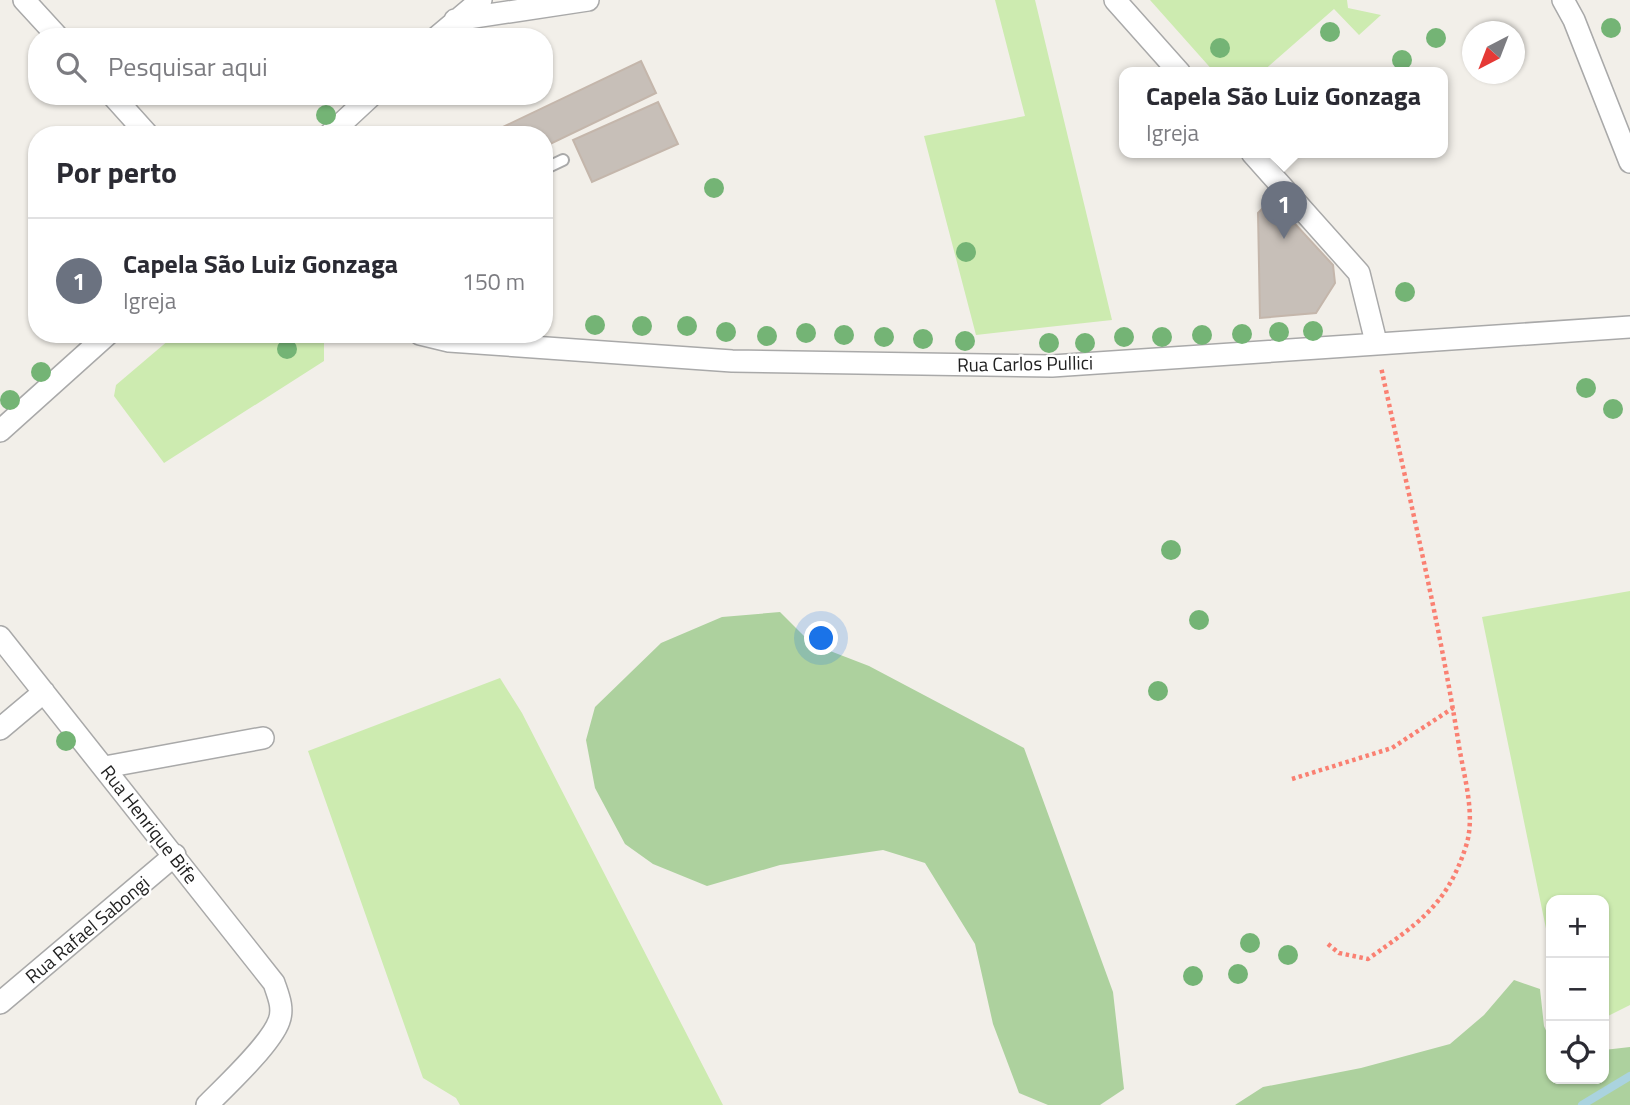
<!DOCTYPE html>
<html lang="pt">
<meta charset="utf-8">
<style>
:root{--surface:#fff;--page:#f2f2f3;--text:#2b2b33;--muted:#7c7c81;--line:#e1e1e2;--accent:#111827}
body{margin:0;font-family:"Titillium Web",sans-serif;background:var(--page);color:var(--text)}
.controls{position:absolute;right:21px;bottom:21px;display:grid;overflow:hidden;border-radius:14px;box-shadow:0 2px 5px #0004}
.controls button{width:63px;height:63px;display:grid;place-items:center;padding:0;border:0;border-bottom:2px solid var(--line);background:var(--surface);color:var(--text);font:35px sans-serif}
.compass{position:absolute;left:1462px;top:21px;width:63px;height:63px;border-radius:50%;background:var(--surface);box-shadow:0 2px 5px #0004;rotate:222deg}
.you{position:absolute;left:822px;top:639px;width:24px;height:24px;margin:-18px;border:5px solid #fff;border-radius:50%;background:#1a73e8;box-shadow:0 0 0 10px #1a73e833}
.badge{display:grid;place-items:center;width:46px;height:46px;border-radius:50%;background:var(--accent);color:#fff;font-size:23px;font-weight:700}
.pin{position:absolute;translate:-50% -58px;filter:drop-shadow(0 2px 4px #0008)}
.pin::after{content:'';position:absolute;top:37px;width:24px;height:21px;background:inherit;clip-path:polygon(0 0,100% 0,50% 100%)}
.popup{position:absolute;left:1119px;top:67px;width:329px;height:91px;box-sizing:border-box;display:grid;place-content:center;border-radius:14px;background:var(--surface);filter:drop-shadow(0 2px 5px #0005);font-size:23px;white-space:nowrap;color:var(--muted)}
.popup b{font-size:26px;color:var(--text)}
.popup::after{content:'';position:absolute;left:50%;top:100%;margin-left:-14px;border:14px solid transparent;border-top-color:var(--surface)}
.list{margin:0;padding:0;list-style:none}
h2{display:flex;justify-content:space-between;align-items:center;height:91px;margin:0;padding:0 28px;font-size:30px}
h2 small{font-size:23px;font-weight:400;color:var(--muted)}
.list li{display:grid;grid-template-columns:46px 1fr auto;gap:21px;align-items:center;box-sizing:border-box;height:126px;padding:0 28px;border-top:2px solid var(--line)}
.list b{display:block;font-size:26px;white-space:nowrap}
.list p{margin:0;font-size:23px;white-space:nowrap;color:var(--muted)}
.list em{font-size:23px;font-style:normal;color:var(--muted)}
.icon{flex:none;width:38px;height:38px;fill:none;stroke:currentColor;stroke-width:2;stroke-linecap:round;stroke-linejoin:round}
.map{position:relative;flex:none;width:1630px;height:1105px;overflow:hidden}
.search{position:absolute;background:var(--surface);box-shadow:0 2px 5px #0004;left:28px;top:28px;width:525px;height:77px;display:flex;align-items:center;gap:18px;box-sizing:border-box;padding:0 24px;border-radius:28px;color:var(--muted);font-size:26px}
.panel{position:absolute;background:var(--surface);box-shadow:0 2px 5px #0004;left:28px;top:126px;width:525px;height:217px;border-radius:28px}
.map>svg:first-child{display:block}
</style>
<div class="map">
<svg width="1630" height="1105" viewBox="0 0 1630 1105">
<rect width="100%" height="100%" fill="#f2efe9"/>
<path fill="#cdebb0" d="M995,0H1035L1112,320L976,335L924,136L1025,116Z
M1150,0H1347L1348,8L1381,15L1359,35L1334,9L1261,73H1215Z
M176,334H311L324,343V361L164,463L114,396L116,385Z
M1630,591V1005L1604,1018V900H1551V953L1482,617Z
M500,678L522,713L723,1105H460L456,1098L423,1078L308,751Z"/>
<path fill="#add19e" d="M780,612L812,644L869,666L1024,748L1113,992L1124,1089L1100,1105H1048L1019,1093L993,1024L975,944L925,863L883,850L780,865L707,886L653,864L625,844L595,788L586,740L595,707L661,643L722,617Z
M1514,980L1540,989L1544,1026L1551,1042V1079H1604V1050L1630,1047V1105H1235L1263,1087L1361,1068L1450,1044L1484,1015Z"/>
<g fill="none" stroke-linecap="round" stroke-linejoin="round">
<path stroke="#aad3df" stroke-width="8" d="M1582,1105L1630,1076"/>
</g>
<path fill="#c7bfb8" stroke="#c4b6ab" stroke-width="2" d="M641,61L656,93L544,147V135H486Z
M658,102L678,144L592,182L573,140Z
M1272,199L1333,265L1335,283L1316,313L1260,318L1258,213Z"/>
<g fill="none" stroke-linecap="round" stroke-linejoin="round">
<g stroke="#a9a9a9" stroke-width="14">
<path id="service" d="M544,169L563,160"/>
</g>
<g stroke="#a9a9a9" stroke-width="24">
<path id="minor" d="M24,0L58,37
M1115,0L1180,73
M1563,0L1574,20L1630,162
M455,20L588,0
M437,37L481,0
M113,96L148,135
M329,135L371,96
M1252,153L1359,273L1376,342
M420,334L449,341L732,361L1052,366L1630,327
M0,431L108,334
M0,637L274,983C278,995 284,1008 279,1021C271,1044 225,1087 207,1105
M0,729L44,692
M105,767L263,738
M0,1003L175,855"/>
</g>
<path stroke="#fa8072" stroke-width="4.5" stroke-dasharray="3.5 3.5" stroke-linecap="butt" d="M1292,779L1392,748L1453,708
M1328,944L1339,953L1368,959C1417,924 1447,906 1466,846C1476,815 1464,777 1459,746C1439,619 1408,493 1381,367"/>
<use href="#service" stroke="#fff" stroke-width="10"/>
<use href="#minor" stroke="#fff" stroke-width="21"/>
</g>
<g fill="#74b475">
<circle cx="1611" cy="28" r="10"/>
<circle cx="1330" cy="32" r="10"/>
<circle cx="1436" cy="38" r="10"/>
<circle cx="1220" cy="48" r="10"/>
<circle cx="1402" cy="60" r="10"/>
<circle cx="326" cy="115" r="10"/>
<circle cx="714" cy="188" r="10"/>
<circle cx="966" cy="252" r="10"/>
<circle cx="1405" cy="292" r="10"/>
<circle cx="595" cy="325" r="10"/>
<circle cx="642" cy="326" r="10"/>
<circle cx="687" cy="326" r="10"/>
<circle cx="1313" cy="331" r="10"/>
<circle cx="726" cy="332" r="10"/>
<circle cx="1279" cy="332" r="10"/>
<circle cx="806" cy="333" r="10"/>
<circle cx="1242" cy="334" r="10"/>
<circle cx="844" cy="335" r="10"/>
<circle cx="1202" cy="335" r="10"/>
<circle cx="767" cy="336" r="10"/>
<circle cx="884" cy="337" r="10"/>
<circle cx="1124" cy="337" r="10"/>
<circle cx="1162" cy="337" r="10"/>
<circle cx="923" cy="339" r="10"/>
<circle cx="965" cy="341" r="10"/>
<circle cx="1049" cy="343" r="10"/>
<circle cx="1085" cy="343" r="10"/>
<circle cx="287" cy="349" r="10"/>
<circle cx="41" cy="372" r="10"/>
<circle cx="1586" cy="388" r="10"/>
<circle cx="10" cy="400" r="10"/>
<circle cx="1613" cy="409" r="10"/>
<circle cx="1171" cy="550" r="10"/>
<circle cx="1199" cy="620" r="10"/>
<circle cx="1158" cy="691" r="10"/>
<circle cx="66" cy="741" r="10"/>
<circle cx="1250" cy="943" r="10"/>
<circle cx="1288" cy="955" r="10"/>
<circle cx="1238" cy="974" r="10"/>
<circle cx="1193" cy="976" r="10"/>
</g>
<g text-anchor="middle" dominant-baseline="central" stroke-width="5" stroke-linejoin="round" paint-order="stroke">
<g font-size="19" fill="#222" stroke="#fff">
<text transform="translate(1025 363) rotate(-1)">Rua Carlos Pullici</text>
<text transform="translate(150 824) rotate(52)">Rua Henrique Bife</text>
<text transform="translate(87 929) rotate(-40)">Rua Rafael Sabongi</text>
</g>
</g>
</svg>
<div class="controls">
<button>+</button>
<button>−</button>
<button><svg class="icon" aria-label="locate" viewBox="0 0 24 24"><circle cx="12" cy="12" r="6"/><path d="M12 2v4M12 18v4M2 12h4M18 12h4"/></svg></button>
</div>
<svg class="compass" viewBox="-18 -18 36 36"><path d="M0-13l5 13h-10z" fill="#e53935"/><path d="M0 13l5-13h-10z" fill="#7c7c81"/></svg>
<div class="you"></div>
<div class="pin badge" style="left:1284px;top:239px;background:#6b7280">1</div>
<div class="popup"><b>Capela São Luiz Gonzaga</b>Igreja</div>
<div class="search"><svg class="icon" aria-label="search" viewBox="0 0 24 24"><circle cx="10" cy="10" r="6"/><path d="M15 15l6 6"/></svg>Pesquisar aqui</div>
<section class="panel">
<h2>Por perto<small></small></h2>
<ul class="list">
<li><span class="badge" style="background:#6b7280">1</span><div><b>Capela São Luiz Gonzaga</b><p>Igreja</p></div><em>150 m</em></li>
</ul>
</section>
</div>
